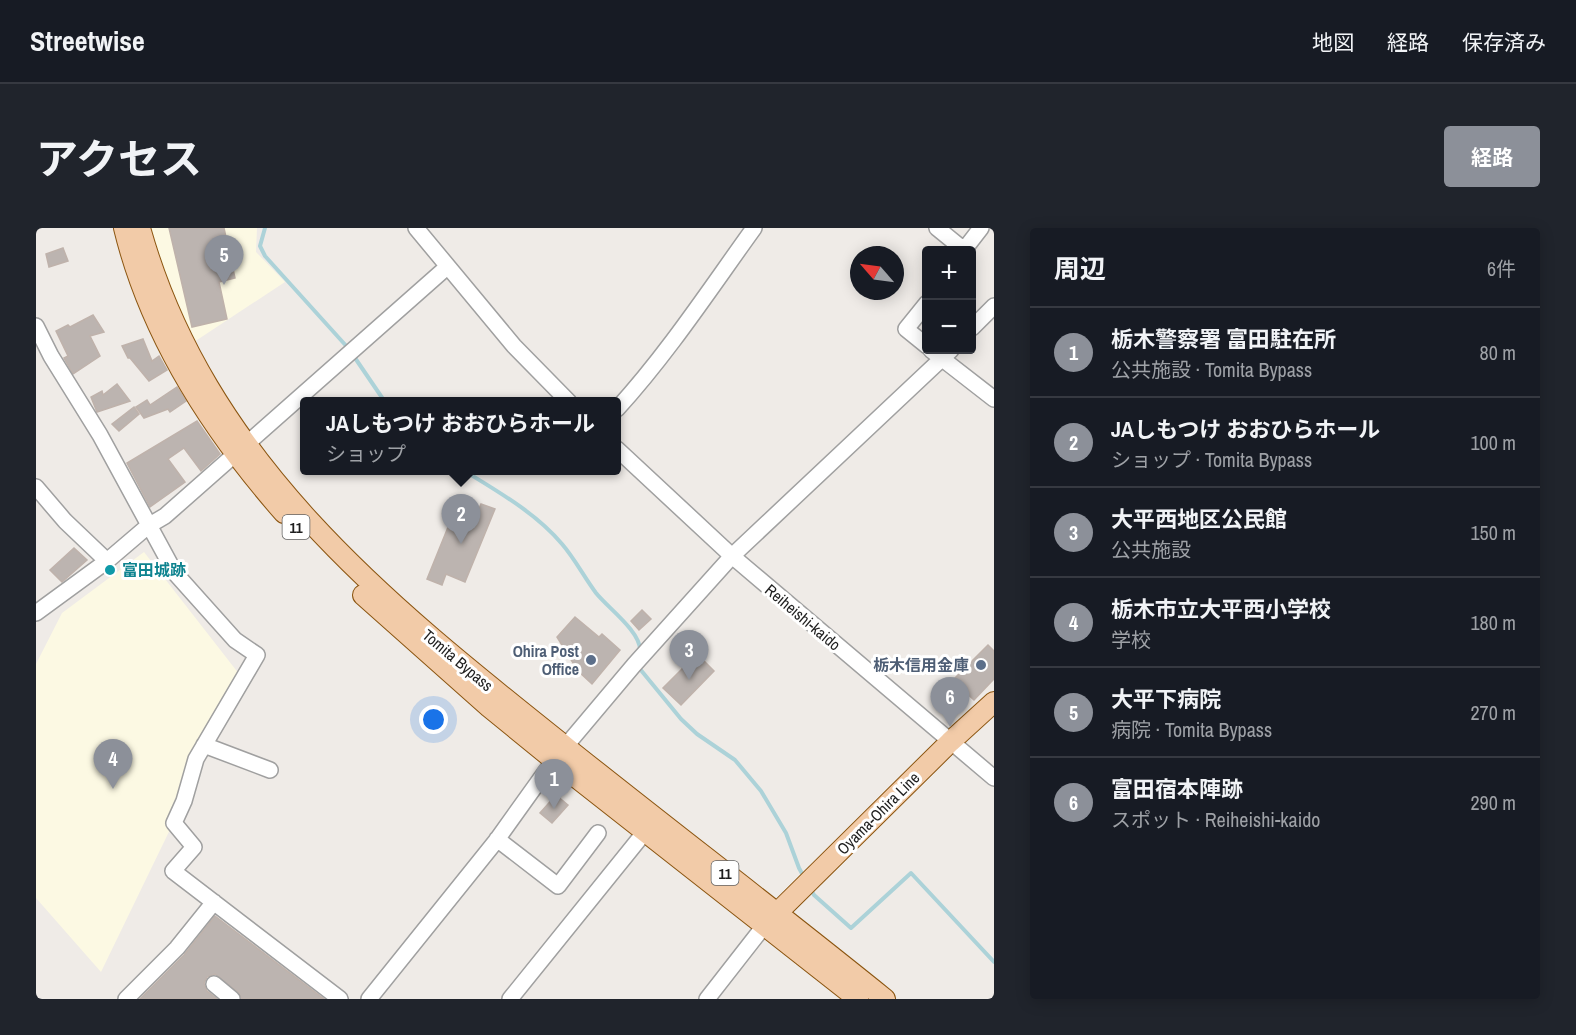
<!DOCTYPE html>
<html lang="ja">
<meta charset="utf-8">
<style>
:root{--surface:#171b24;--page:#20242c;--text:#f1f3f6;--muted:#9ea1a6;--line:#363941;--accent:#8c9099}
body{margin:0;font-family:"Archivo Narrow","Noto Sans JP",sans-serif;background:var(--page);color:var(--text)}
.controls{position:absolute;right:18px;top:18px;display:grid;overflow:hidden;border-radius:6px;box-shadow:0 3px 15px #0003}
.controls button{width:54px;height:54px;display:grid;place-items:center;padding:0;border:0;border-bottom:2px solid var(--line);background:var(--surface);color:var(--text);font:30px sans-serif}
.compass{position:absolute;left:814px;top:18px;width:54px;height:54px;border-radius:50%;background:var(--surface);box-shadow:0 3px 15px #0003;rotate:298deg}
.you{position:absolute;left:398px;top:492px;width:21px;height:21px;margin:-15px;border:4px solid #fff;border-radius:50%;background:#1a73e8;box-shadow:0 0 0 9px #1a73e833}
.badge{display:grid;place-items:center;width:39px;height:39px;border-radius:50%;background:var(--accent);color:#fff;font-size:20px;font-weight:700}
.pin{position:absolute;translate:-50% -50px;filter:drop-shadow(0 2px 3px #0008)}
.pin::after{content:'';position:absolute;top:32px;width:21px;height:18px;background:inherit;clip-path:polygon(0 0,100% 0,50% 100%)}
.popup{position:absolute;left:264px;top:169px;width:321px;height:78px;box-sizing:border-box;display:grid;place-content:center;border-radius:6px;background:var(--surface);filter:drop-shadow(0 2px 4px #0005);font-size:20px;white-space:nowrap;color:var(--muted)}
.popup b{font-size:22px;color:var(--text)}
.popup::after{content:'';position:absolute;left:50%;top:100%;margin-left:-12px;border:12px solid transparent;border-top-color:var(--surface)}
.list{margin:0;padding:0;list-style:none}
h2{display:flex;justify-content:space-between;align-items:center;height:78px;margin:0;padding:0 24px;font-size:26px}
h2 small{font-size:20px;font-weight:400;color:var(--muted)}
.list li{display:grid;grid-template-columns:39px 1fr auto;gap:18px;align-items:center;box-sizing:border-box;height:90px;padding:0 24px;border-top:2px solid var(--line)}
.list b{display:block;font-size:22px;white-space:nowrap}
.list p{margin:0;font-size:20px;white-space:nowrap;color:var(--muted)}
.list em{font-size:20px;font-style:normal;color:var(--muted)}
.map{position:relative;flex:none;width:958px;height:771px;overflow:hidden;border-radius:6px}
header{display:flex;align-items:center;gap:36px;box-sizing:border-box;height:84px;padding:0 30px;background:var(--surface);border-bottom:2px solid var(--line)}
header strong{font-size:28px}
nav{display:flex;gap:33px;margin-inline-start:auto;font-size:21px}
.intro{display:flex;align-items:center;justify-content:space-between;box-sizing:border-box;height:144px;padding:0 36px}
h1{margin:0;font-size:42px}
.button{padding:15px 27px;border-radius:6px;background:var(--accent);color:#fff;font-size:21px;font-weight:700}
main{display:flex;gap:36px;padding:0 36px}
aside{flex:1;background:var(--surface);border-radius:6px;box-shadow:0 3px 15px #0003}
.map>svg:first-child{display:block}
</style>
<header>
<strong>Streetwise</strong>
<nav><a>地図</a><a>経路</a><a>保存済み</a></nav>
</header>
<div class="intro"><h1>アクセス</h1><a class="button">経路</a></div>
<main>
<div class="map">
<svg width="958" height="771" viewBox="0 0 958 771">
<rect width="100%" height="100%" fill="#efebe7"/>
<path fill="#fcf9e3" d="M112,0H221L220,24L249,54L158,114L133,60Z
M108,324L207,451L65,744L0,670V436L26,385Z"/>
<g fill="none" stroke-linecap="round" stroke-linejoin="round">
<path stroke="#acd2d8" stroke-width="4" d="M229,0L224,18L229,28L313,121
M317,127L349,174
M427,242C461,263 500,285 526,316C539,331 548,349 560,365C572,380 604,403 604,422
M604,438V441L645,491L661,506L699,532L725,563L750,605L763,640L769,651
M774,660L778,667L815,700L875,645L958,734"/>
</g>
<path fill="#bcb4b0" stroke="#bfb2ab" stroke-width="1.5" d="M133,0H188L199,50L183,54L191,91L156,99Z
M27,20L32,33L13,39L10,26Z
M57,87L68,104L54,108L64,128L37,146L28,130L32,128L20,103L32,97L34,99Z
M107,111L116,133L123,128L131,142L113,153L94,130H92L86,118Z
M81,156L94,173L61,184L55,169L66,163L67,167Z
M141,159L150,173L134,184L132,181L108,190L100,179L111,172L114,177Z
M98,179L103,186L83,203L76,196Z
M161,193L184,226L165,243L148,220L132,231L149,254L114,279L91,235Z
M445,276L459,281L429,354L410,346L406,357L391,351L421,277L441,286Z
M38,320L51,332L26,354L14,342Z
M606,382L615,391L603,402L595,393Z
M539,389L563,409L566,406L584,422L556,456L542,443L521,409Z
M952,417L958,423V451L938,472L928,463L925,466L914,455Z
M661,426L678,443L645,477L627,460Z
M520,567L532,577L516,595L504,585Z
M179,688L288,771H206L202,764L179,746L171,749L168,755L171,763L181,771H104L148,727Z"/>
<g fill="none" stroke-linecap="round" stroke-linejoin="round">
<g stroke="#a0a0a0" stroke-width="18">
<path id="minor" d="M380,0L478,118L533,174
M901,0L928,22
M928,22L945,0
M891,75L870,101L891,118
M0,98L15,128L64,207L139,345L199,412L221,427L160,531L148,573L138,595L158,619L137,643L304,771
M936,100L958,78
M895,122L958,171
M581,181C632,125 674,61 718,0
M581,221L696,328L958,550
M0,259L29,293L71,333
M0,385L71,333L112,298L129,288L411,39
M168,517L234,542
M461,611L522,658L562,605
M178,756L196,771
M90,771L141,720L178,674
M333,771L460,613L518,532L598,437L696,328L915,122
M474,771L608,605
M671,771L728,698"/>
</g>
<g stroke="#8b5510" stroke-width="22">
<path id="major" d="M88,0C114,107 176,203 248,285
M104,0C169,233 350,376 531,520C636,604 744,686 849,771
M327,367L453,479L518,532L822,771
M732,694L914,514L958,474"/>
</g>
<use href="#minor" stroke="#fff" stroke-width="15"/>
<use href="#major" stroke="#f2cba8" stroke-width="20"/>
</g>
<circle fill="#0f9aa8" stroke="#fff" stroke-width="2" cx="74" cy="342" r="6"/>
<g fill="#5c6f8a" stroke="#fff" stroke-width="2">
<circle cx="555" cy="432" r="6"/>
<circle cx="945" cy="437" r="6"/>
</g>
<g text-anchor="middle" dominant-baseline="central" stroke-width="6" stroke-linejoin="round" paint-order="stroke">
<g fill="#fff" stroke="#626262" stroke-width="1.5">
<rect x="246.5" y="287" width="27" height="24" rx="4.5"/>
<rect x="675.5" y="633" width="27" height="24" rx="4.5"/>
</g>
<g font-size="15" font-weight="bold" fill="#1f1f1f">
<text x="260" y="299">11</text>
<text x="689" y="645">11</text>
</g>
<g font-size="16" font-weight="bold" fill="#0d838f" stroke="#fff" text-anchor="start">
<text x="86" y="342">富田城跡</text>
</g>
<g font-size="16" fill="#1f1f1f" stroke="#fff">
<text transform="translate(767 389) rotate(40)">Reiheishi-kaido</text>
<text transform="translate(422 432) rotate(40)">Tomita Bypass</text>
<text transform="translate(842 585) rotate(-45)">Oyama-Ohira Line</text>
</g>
<g font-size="16" font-weight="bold" fill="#4e5e75" stroke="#fff" text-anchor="end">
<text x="543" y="423">Ohira Post<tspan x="543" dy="18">Office</tspan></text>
<text x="933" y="437">栃木信用金庫</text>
</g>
</g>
</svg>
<div class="controls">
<button>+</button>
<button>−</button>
</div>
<svg class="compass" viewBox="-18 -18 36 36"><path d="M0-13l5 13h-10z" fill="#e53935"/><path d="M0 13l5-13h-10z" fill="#9ea1a6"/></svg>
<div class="you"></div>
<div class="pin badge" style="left:518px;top:581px">1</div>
<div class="pin badge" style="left:425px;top:316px">2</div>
<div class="popup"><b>JAしもつけ おおひらホール</b>ショップ</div>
<div class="pin badge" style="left:653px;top:452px">3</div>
<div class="pin badge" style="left:77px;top:561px">4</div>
<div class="pin badge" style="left:188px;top:57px">5</div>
<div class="pin badge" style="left:914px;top:499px">6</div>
</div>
<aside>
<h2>周辺<small>6件</small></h2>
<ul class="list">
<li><span class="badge">1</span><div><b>栃木警察署 富田駐在所</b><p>公共施設 · Tomita Bypass</p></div><em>80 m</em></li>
<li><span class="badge">2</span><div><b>JAしもつけ おおひらホール</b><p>ショップ · Tomita Bypass</p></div><em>100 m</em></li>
<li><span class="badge">3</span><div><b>大平西地区公民館</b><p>公共施設</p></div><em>150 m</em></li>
<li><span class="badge">4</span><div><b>栃木市立大平西小学校</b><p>学校</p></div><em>180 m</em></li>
<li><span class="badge">5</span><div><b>大平下病院</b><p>病院 · Tomita Bypass</p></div><em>270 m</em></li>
<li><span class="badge">6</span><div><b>富田宿本陣跡</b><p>スポット · Reiheishi-kaido</p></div><em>290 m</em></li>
</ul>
</aside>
</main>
